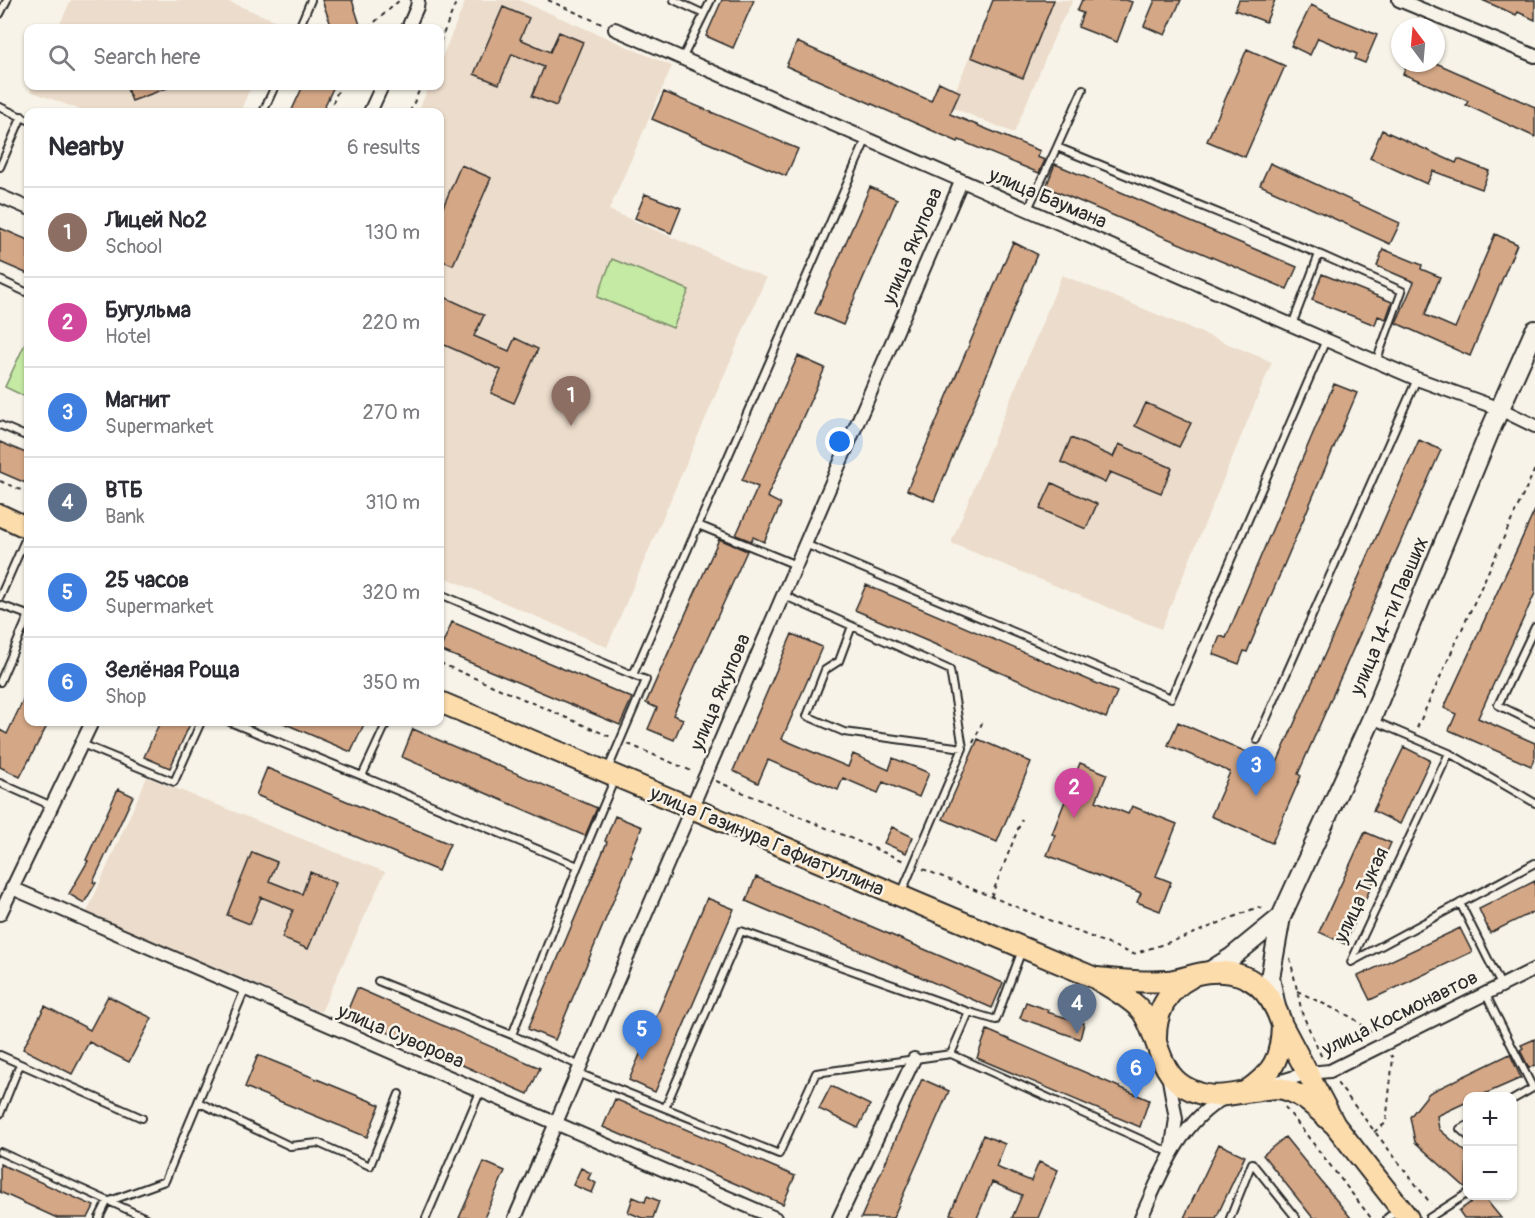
<!DOCTYPE html>
<meta charset="utf-8">
<style>
:root{--surface:#fff;--page:#f7f7f7;--text:#2b2b33;--muted:#7c7c81;--line:#e1e1e2;--accent:#db2777}
body{margin:0;font-family:Pangolin,sans-serif;background:var(--page);color:var(--text)}
.controls{position:absolute;right:18px;bottom:18px;display:grid;overflow:hidden;border-radius:12px;box-shadow:0 2px 4px #0004}
.controls button{width:54px;height:54px;display:grid;place-items:center;padding:0;border:0;border-bottom:2px solid var(--line);background:var(--surface);color:var(--text);font:30px sans-serif}
.compass{position:absolute;left:1391px;top:18px;width:54px;height:54px;border-radius:50%;background:var(--surface);box-shadow:0 2px 4px #0004;rotate:344deg}
.you{position:absolute;left:840px;top:442px;width:21px;height:21px;margin:-15px;border:4px solid #fff;border-radius:50%;background:#1a73e8;box-shadow:0 0 0 9px #1a73e833}
.badge{display:grid;place-items:center;width:39px;height:39px;border-radius:50%;background:var(--accent);color:#fff;font-size:20px;font-weight:700}
.pin{position:absolute;translate:-50% -50px;filter:drop-shadow(0 2px 3px #0008)}
.pin::after{content:'';position:absolute;top:32px;width:21px;height:18px;background:inherit;clip-path:polygon(0 0,100% 0,50% 100%)}
.list{margin:0;padding:0;list-style:none}
h2{display:flex;justify-content:space-between;align-items:center;height:78px;margin:0;padding:0 24px;font-size:26px}
h2 small{font-size:20px;font-weight:400;color:var(--muted)}
.list li{display:grid;grid-template-columns:39px 1fr auto;gap:18px;align-items:center;box-sizing:border-box;height:90px;padding:0 24px;border-top:2px solid var(--line)}
.list b{display:block;font-size:22px;white-space:nowrap}
.list p{margin:0;font-size:20px;white-space:nowrap;color:var(--muted)}
.list em{font-size:20px;font-style:normal;color:var(--muted)}
.icon{flex:none;width:33px;height:33px;fill:none;stroke:currentColor;stroke-width:2;stroke-linecap:round;stroke-linejoin:round}
.map{position:relative;flex:none;width:1535px;height:1218px;overflow:hidden}
.search{position:absolute;background:var(--surface);box-shadow:0 2px 4px #0004;left:24px;top:24px;width:420px;height:66px;display:flex;align-items:center;gap:15px;box-sizing:border-box;padding:0 21px;border-radius:12px;color:var(--muted);font-size:22px}
.panel{position:absolute;background:var(--surface);box-shadow:0 2px 4px #0004;left:24px;top:108px;width:420px;height:618px;border-radius:12px}
.map>svg:first-child{display:block}
</style>
<div class="map">
<svg width="1535" height="1218" viewBox="0 0 1535 1218">
<rect width="100%" height="100%" fill="#f7f3e8"/>
<filter id="ink" filterUnits="userSpaceOnUse"><feTurbulence type="fractalNoise" baseFrequency=".0167" numOctaves="2"/><feDisplacementMap in="SourceGraphic" scale="12" xChannelSelector="R" yChannelSelector="G"/><feConvolveMatrix kernelMatrix="1 2 1 2 8 2 1 2 1" color-interpolation-filters="sRGB"/></filter>
<g filter="url(#ink)">
<path fill="#ecdccb" d="M71,0H224L279,22L276,28H58Z
M466,0H519L672,66L609,210L766,278L607,647L440,575V112H418L429,86H440V62Z
M993,0H1073L1058,28L1014,133L949,106Z
M33,86H251L240,112H86L30,91Z
M1062,275L1272,362L1161,629L951,543Z
M147,777L385,872L321,1012L87,912Z"/>
<path fill="#c5eaa4" stroke="#788a68" stroke-width="1.5" d="M612,259L689,290L673,328L597,297Z
M28,337V398L5,387Z"/>
<path fill="#d4a786" stroke="#2b2b2b" stroke-width="1.5" d="M322,0H352L360,25L350,28H332Z
M722,0H754L733,48L706,36Z
M993,0H1054L1023,78L971,57Z
M1082,0H1126L1132,2L1117,42L1078,27L1083,13L1077,11Z
M1155,0H1181L1165,35L1144,26Z
M1239,0H1275L1266,22L1235,10Z
M1482,0H1535V20L1518,12L1516,15Z
M1311,5L1330,14L1329,15L1377,35L1365,63L1355,59L1357,54L1318,38L1310,55L1291,46Z
M503,7L529,18L520,39L550,52L559,32L583,42L556,106L532,96L544,67L512,54L499,84L474,74Z
M797,42L931,101L939,82L960,92L950,114L1040,151L1037,157L1045,160L1039,173L959,140L958,142L786,66Z
M1247,49L1285,66L1245,157L1207,141Z
M1408,63H1436L1535,107V137L1466,105L1468,101L1403,74Z
M126,86H170V87L132,101Z
M303,86H334L322,112H291Z
M664,92L798,149L786,176L652,119Z
M1382,130L1456,163L1458,159L1489,171L1482,189L1433,171L1427,184L1370,158Z
M1270,163L1400,223L1390,244L1260,185Z
M1055,164L1297,267L1287,289L1046,187Z
M461,165L491,178L453,265L440,260V214Z
M870,187L897,199L843,325L815,313Z
M645,194L681,208L671,233L635,218Z
M0,228L28,240V274L0,262Z
M1495,234L1517,244L1470,356L1396,323L1414,282L1377,266L1383,249L1422,265L1421,269L1440,277L1425,315L1455,328Z
M1013,242L1037,254L934,501L907,490Z
M1322,274L1392,302L1386,319L1378,316L1375,325L1312,300Z
M440,295L484,315L474,336L509,351L515,338L538,349L514,403L491,393L501,370L440,343Z
M798,356L825,368L767,497L781,504L764,542L753,537L751,541L736,535L758,487L742,480Z
M1334,384L1357,393L1247,652L1244,651L1239,664L1213,654L1220,636L1226,638Z
M1146,403L1191,423L1179,447L1135,426Z
M1071,438L1113,457L1119,444L1172,468L1161,493L1110,472L1105,483L1061,462Z
M1419,440L1441,450L1298,774L1301,776L1272,843L1211,816L1230,772L1168,745L1178,722L1276,765Z
M0,442L28,454V484L0,472Z
M1052,483L1097,504L1086,529L1040,509Z
M1535,510V593L1478,718L1535,743V757L1531,766L1449,730L1456,714L1444,708Z
M719,539L747,551L673,715L683,719L674,740L648,729L657,708L646,703Z
M866,585L1117,692L1106,718L855,610Z
M452,622L632,698L620,725L440,650Z
M792,634L822,647L782,739L848,767L853,754L889,770L893,758L929,773L919,797L883,782L878,793L843,778L838,790L768,760L758,783L733,771Z
M28,690V722H49L20,777L0,767V730L7,734Z
M160,722H191L170,768L144,757Z
M281,722H365L351,752Z
M413,729L597,808L585,836L402,757Z
M978,739L1031,762L997,842L943,819Z
M1404,747L1430,760L1400,824L1373,811Z
M1080,763L1107,774L1096,801L1128,814L1132,806L1177,824L1156,876L1171,882L1160,911L1137,902L1141,893L1047,855L1055,835L1052,834Z
M267,768L450,844L438,871L256,795Z
M118,789L133,796L93,882L96,883L84,903L69,894L88,861L86,860Z
M615,816L642,827L630,856H632L555,1040L528,1029L607,842L605,841Z
M892,827L913,837L906,853L884,843Z
M1365,832L1391,843L1345,944L1319,932Z
M252,852L277,862L269,881L302,894L310,872L336,883L308,949L282,938L293,910L261,897L250,924L227,915Z
M756,877L1003,983L992,1008L746,901Z
M1535,881V911L1490,933L1479,909Z
M707,898L734,909L655,1092L629,1080Z
M1460,928L1472,952L1370,1000L1358,976Z
M357,988L540,1068L528,1094L346,1014Z
M108,996L152,1018L129,1062L89,1042L72,1074L23,1049L45,1006L90,1030Z
M1026,1002L1048,1010L1047,1012L1084,1023L1080,1039L1020,1018Z
M987,1030L1149,1100L1140,1127L977,1058Z
M1535,1039V1065L1529,1068L1520,1050L1523,1048L1521,1045Z
M1510,1054L1521,1078L1480,1096H1467V1102L1437,1116L1439,1129L1467,1153L1466,1188L1415,1142L1410,1117L1429,1093Z
M258,1055L380,1105L367,1137L245,1087Z
M922,1079L949,1091L893,1218H861Z
M831,1086L870,1105L858,1128L819,1109Z
M615,1099L795,1176L783,1204L603,1127Z
M983,1135L1005,1144L996,1167L1031,1181L1039,1162L1058,1170L1038,1218H1012L1022,1195L992,1182L977,1218H961L950,1214Z
M1285,1137L1351,1218H1313L1263,1155Z
M1219,1144L1245,1156L1216,1218H1184Z
M484,1162L505,1171L484,1218H459Z
M0,1164L94,1206L88,1218H57L0,1192Z
M581,1168L591,1173L588,1179L596,1183L592,1193L573,1185Z
M647,1196L659,1201L653,1218H642L628,1212L633,1197L645,1202Z
M1479,1196H1483L1501,1218H1464L1459,1211Z"/>
<g fill="none" stroke-linecap="round" stroke-linejoin="round">
<g stroke="#2b2b2b" stroke-width="10">
<path id="lane" d="M674,0L704,14
M0,14L7,0
M299,28L311,0
M682,59L711,0
M1083,89L1057,147L1319,254L1292,325
M0,107L28,120
M263,112L275,86
M0,167L22,116
M1028,209L1057,147
M1319,254L1402,291L1376,362
M0,280L28,293
M0,425L28,437
M698,525L796,565
M805,544L1171,698L1326,340
M440,594L633,675L866,140
M783,595L950,670L963,748L844,732L807,716L825,670L839,661L852,626
M0,597L28,533
M0,605L28,615
M1535,627L1498,705L1535,723
M0,682L28,617
M1374,721L1449,753L1535,803
M230,722L362,776L387,722
M1257,740L1417,379
M82,744L174,782L201,722
M1449,753L1351,962L1535,863
M608,769L646,680L633,675
M362,776L578,866L615,778
M0,783L52,806
M578,866L512,1035L580,1066
M901,894L963,748
M1460,903L1501,985
M378,981L512,1035
M1485,993L1533,1088L1512,1100
M951,1054L1171,1153
M0,1055L142,1118
M578,1073L779,1154L816,1073L951,1054L969,1012L996,1020L1022,950
M198,1102L290,1146L318,1143L370,1166L399,1094
M665,1108L741,931L969,1012
M0,1114L20,1064
M1468,1125L1460,1129L1468,1136
M0,1152L146,1218
M99,1218L107,1202L165,1181L245,989
M426,1218L480,1092
M1230,1218L1252,1163L1296,1218
M1387,1218L1397,1210
M1429,1218L1468,1193"/>
</g>
<g stroke="#2b2b2b" stroke-width="16">
<path id="street" d="M1399,0L1535,56
M408,28L417,7L418,0
M615,29L1326,340L1417,379L1500,409L1535,426
M370,112L382,86
M0,196L28,208
M12,888L775,1218
M0,914L92,722
M1168,1074L1176,1119L1171,1152
M1272,1084L1308,1073L1330,1071L1535,969
M515,1218L961,182
M839,1218L914,1059
M1141,1218C1161,1174 1180,1122 1224,1098"/>
</g>
<g stroke="#2b2b2b" stroke-width="22">
<path id="secondary" d="M1210,971L1232,957L1281,917
M1276,1007L1270,978L1281,917L1371,720L1489,433L1535,330"/>
</g>
<g stroke="#2b2b2b" stroke-width="24">
<path id="primary" d="M0,515L28,528
M440,702L1095,978C1109,987 1134,1000 1143,1013C1159,1037 1158,1072 1185,1087C1213,1103 1231,1093 1260,1090C1266,1089 1273,1088 1278,1088C1301,1091 1319,1111 1335,1125
M1097,978C1121,980 1143,983 1167,981C1182,980 1197,972 1212,972C1250,969 1271,991 1282,1025L1335,1125L1408,1218
M1156,1041C1155,1015 1166,990 1190,978
M1245,1092C1273,1073 1281,1059 1282,1025"/>
</g>
<path stroke="#2b2b2b" stroke-width="2" stroke-dasharray="4.5 4.5" stroke-linecap="butt" d="M548,0L604,25
M368,28L400,0
M440,42L457,0
M329,112L340,86
M410,112L421,86
M0,481L28,493
M440,663L611,737
M1417,728L1535,469
M973,743L982,723
M628,744L694,772
M716,781L904,861
M923,869L1133,954L1185,937L1258,907L1264,910
M991,897L1022,819
M1290,958L1302,1013L1323,1060
M1297,991L1353,1018L1375,1035
M1337,1083L1431,1204
M1285,1107L1371,1218
M1374,1132L1386,1123L1393,1058L1391,1055"/>
<use href="#lane" stroke="#f7f3e8" stroke-width="6"/>
<use href="#street" stroke="#f7f3e8" stroke-width="12"/>
<use href="#secondary" stroke="#f7f3e8" stroke-width="18"/>
<use href="#primary" stroke="#fddcac" stroke-width="20"/>
</g>
</g>
<g text-anchor="middle" dominant-baseline="central" stroke-width="5" stroke-linejoin="round" paint-order="stroke">
<g font-size="20" fill="#2b2b2b" stroke="#f7f3e8">
<text transform="translate(1048 198) rotate(23)">улица Баумана</text>
<text transform="translate(912 246) rotate(-67)">улица Якупова</text>
<text transform="translate(1389 616) rotate(-67)">улица 14-ти Павших</text>
<text transform="translate(720 692) rotate(-67)">улица Якупова</text>
<text transform="translate(767 841) rotate(23)">улица Газинура Гафиатуллина</text>
<text transform="translate(1361 895) rotate(-65)">улица Тукая</text>
<text transform="translate(1400 1013) rotate(-26)">улица Космонавтов</text>
<text transform="translate(401 1036) rotate(23)">улица Суворова</text>
</g>
</g>
</svg>
<div class="controls">
<button>+</button>
<button>−</button>
</div>
<svg class="compass" viewBox="-18 -18 36 36"><path d="M0-13l5 13h-10z" fill="#e53935"/><path d="M0 13l5-13h-10z" fill="#7c7c81"/></svg>
<div class="you"></div>
<div class="pin badge" style="left:571px;top:426px;background:#8d6e63">1</div>
<div class="pin badge" style="left:1074px;top:818px;background:#d1479c">2</div>
<div class="pin badge" style="left:1256px;top:796px;background:#3f7fe0">3</div>
<div class="pin badge" style="left:1077px;top:1034px;background:#5c6f8a">4</div>
<div class="pin badge" style="left:642px;top:1060px;background:#3f7fe0">5</div>
<div class="pin badge" style="left:1136px;top:1099px;background:#3f7fe0">6</div>
<div class="search"><svg class="icon" aria-label="search" viewBox="0 0 24 24"><circle cx="10" cy="10" r="6"/><path d="M15 15l6 6"/></svg>Search here</div>
<section class="panel">
<h2>Nearby<small>6 results</small></h2>
<ul class="list">
<li><span class="badge" style="background:#8d6e63">1</span><div><b>Лицей №2</b><p>School</p></div><em>130 m</em></li>
<li><span class="badge" style="background:#d1479c">2</span><div><b>Бугульма</b><p>Hotel</p></div><em>220 m</em></li>
<li><span class="badge" style="background:#3f7fe0">3</span><div><b>Магнит</b><p>Supermarket</p></div><em>270 m</em></li>
<li><span class="badge" style="background:#5c6f8a">4</span><div><b>ВТБ</b><p>Bank</p></div><em>310 m</em></li>
<li><span class="badge" style="background:#3f7fe0">5</span><div><b>25 часов</b><p>Supermarket</p></div><em>320 m</em></li>
<li><span class="badge" style="background:#3f7fe0">6</span><div><b>Зелёная Роща</b><p>Shop</p></div><em>350 m</em></li>
</ul>
</section>
</div>
